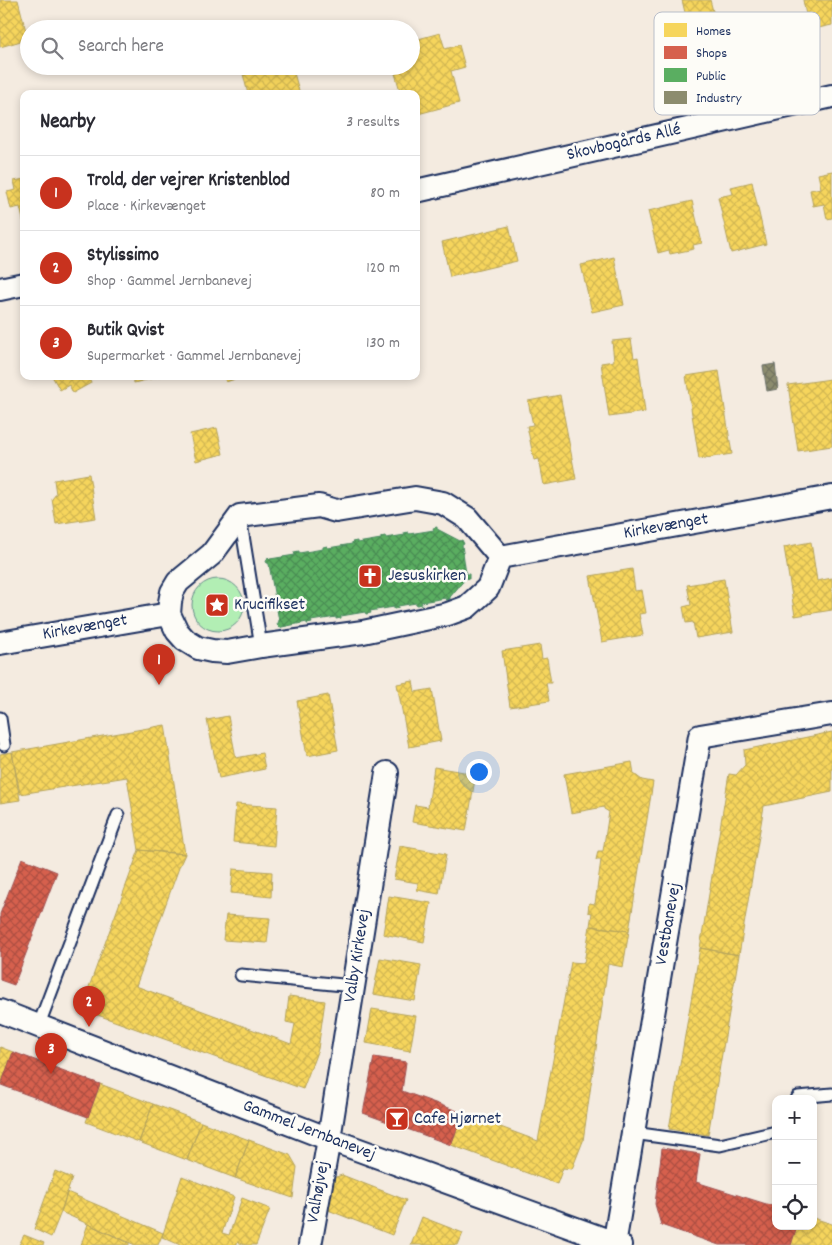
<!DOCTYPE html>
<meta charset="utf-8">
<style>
:root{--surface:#fff;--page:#f2f2f3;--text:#2b2b33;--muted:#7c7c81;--line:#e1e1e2;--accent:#c8321e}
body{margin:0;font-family:Dekko,sans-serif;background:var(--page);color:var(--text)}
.controls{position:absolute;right:15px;bottom:15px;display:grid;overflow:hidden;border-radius:10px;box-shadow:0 2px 8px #0003}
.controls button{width:45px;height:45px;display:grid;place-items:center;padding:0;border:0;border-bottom:1px solid var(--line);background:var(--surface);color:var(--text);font:25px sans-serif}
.you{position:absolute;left:478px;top:771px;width:18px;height:18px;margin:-12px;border:4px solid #fff;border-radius:50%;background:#1a73e8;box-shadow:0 0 0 8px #1a73e833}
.badge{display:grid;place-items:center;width:32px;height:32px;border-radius:50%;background:var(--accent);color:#fff;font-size:16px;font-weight:700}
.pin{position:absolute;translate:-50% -41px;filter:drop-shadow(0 1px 2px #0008)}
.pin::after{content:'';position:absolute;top:26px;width:18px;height:15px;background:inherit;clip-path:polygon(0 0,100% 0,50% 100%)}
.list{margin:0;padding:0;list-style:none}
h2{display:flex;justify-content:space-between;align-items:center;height:65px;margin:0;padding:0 20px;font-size:21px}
h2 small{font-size:16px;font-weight:400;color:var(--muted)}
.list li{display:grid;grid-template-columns:32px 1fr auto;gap:15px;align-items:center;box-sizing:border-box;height:75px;padding:0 20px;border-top:1px solid var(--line)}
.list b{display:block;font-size:19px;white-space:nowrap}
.list p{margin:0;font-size:16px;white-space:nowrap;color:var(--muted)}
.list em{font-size:16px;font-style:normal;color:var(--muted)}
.icon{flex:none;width:28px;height:28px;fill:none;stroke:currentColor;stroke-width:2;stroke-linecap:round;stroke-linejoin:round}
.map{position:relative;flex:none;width:832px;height:1245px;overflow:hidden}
.search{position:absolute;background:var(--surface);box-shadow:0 2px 8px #0003;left:20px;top:20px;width:400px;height:55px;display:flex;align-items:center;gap:12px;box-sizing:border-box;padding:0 18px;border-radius:28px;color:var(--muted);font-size:19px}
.panel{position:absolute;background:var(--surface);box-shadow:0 2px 8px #0003;left:20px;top:90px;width:400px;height:290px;border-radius:10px}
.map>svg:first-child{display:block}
</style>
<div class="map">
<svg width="832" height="1245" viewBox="0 0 832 1245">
<defs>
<pattern id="homes-cross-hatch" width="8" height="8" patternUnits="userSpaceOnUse" patternTransform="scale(1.25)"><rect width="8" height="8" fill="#f6d55c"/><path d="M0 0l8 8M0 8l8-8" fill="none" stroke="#d2b752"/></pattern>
<pattern id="shops-cross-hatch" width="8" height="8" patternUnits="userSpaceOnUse" patternTransform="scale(1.25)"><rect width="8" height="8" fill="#d6604d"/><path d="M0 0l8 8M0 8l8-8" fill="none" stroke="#ad5043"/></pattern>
<pattern id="public-cross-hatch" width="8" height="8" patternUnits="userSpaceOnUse" patternTransform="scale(1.25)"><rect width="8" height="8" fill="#5aae61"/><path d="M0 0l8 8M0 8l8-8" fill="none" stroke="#4a8e53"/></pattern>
<pattern id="industry-cross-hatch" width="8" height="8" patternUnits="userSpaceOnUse" patternTransform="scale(1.25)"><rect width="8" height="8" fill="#8c8c6e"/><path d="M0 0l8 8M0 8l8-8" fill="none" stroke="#72735e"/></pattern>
</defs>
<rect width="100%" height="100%" fill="#f4ebe0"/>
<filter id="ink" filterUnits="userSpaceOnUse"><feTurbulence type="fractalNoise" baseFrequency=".02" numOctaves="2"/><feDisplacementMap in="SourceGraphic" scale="10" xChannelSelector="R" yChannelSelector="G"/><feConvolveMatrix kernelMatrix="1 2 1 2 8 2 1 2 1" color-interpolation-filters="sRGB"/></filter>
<g filter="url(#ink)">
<path fill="#b2eeb4" stroke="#668e89" d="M192 605a26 26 0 1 1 52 0a26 26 0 1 1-52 0Z"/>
<path fill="url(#homes-cross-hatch)" stroke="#b4a35d" d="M0,0H18L28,39L0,47Z
M682,0H710L714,15L687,21Z
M803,0H832V25L809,30Z
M440,33L445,49L459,45L465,67L451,71L459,103L418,114L416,107V94H401L394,70L405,66H411V41Z
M255,66H292L300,94H248L242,70Z
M832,171V218L827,219L824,204L813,206L810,190L821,188L818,174Z
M24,179V224L20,207L11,209L7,192L16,190L14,181Z
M752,182L766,244L731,253L718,197L733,194L731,187Z
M692,201L702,243L693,245L694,249L670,254L669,250L658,253L648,211Z
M509,226L517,261L450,277L442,242Z
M614,257L624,305L592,312L581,265Z
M631,339L634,358L638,357L645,412L609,417L601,363L614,361L612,341Z
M719,371L732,454L699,459L686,376Z
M52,376H94L89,379L91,383L73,393L69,385L60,390Z
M133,376H162L134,383Z
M225,376H244L226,382Z
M831,379L832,446L798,451L788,385Z
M560,395L576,479L544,485L539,459L534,460L527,426L533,425L528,401Z
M217,428L223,454L196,461L190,434Z
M89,474L96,518L56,524L52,499L56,494L54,480Z
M811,542L817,581L832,578V610L795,616L784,547Z
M632,569L635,591L642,590L646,613L639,614L643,635L602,642L590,576Z
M724,579L733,632L696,638L693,622L686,623L683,607L691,605L687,585Z
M540,645L542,659L547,658L551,683H546L549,701L510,707L502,651Z
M413,681L415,692L432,689L441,741L409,747L397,684Z
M328,695L338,750L307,756L297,701Z
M228,716L236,758L262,753L265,769L219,778L207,720Z
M165,725L185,854L139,850L127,777L20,794L12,752Z
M832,732V792L764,806L739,955L700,948L729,774L736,775L745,765L744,750Z
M12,752L20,800L0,803V754Z
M632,762L634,774L642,780L653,782L629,931L590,926L592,913L588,912L589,903L595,904L601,860H596L598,851H603L609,812L604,809V807L571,813L564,774Z
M434,767L476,774L466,831L412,822L415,805L428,807Z
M236,804L277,807L274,846L233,842Z
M400,846L446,854L439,894L417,890L418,883L394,879Z
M139,850L185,854L180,865L136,986L291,1044L295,1024L286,1022L289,996L325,1001L318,1049L303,1089L81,1009Z
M233,869L272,872L271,897L231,893Z
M389,896L431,903L424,942L383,934Z
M226,915L270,918L267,943L223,940Z
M590,926L629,931L623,967L608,964L583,1141L572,1169L563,1168L557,1184L451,1145L463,1113L538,1141L571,962L584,963Z
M700,948L739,955L708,1135L669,1129Z
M380,958L421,965L415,1001L373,994Z
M372,1009L416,1016L410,1051L366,1043Z
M0,1047L13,1052L1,1085L0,1084Z
M100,1084L153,1104L139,1142L86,1122Z
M153,1104L201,1122L187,1160L139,1142Z
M201,1122L249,1140L235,1178L187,1160Z
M249,1140L290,1155L297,1167L293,1198L235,1178Z
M55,1171L72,1178L61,1212L51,1237L34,1229Z
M342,1175L406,1200L392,1235L328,1210L333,1178Z
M182,1176L234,1197L222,1233L229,1235L242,1198L270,1209L256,1245H245L237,1242V1245H180L162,1237Z
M67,1192L163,1233L158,1245H135L61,1212Z
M422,1217L463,1233L458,1245H411Z
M813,1218L832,1224V1245H791L797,1226H813Z
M88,1224L129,1243V1245H81Z
M24,1235L44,1243L43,1245H19Z"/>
<path fill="url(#shops-cross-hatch)" stroke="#9e5152" d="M22,858L57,872L14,985L0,980V914Z
M13,1052L100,1084L88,1117L1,1085Z
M374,1057L406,1062L402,1091L463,1113L451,1145L363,1113Z
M662,1148L700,1154L696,1182L776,1207V1226H797L791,1245H719L661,1225L655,1204Z"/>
<path fill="url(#public-cross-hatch)" stroke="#478860" d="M437,527V529L460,541L462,540L464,544L462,545L466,574H469V579L466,578L450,597V599L446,600V598L421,602L422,604L417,605L416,603L398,606V608L394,609V607L370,611L371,613L366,614L365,612L341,616V618L336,619V617L311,621L312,623L307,624V622L282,627L280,628L277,625L279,621L269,564L266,562L268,557L270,559L295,555L294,552L299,551V553L323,549V547L327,546L328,548L352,544V542L357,541V543L381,539V537L385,536L386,538L405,535L404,533L408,532L409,534L434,530L433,528Z"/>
<path fill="url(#industry-cross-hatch)" stroke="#6a7069" d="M775,364L778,389L767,391L763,366Z"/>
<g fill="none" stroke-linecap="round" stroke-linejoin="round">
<g stroke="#1b2f5e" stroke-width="15">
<path id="service" d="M240,517L261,646
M0,718L4,745
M241,975L353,986
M38,1027L118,815
M797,1099L798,1097L832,1094
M633,1133L720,1145L776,1132"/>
</g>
<g stroke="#1b2f5e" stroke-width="26">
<path id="minor" d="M416,191L832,96
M0,289L24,284
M415,498L443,503L467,518L500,557L488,588L467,607L448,614L363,632L261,646L227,652L212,651L198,648L185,640L177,631L169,614L170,602L172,592L178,582L212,554L240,516L319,506L336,511Z
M500,557L832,497
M0,643L169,614
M0,1011L329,1139L620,1245
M310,1245L329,1139L387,773
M614,1245L700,736L832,714"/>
</g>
<use href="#service" stroke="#fdfcf7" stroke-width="11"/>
<use href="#minor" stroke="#fdfcf7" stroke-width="22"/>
</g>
</g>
<defs>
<g id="church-square" transform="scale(1.25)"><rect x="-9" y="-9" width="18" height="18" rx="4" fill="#c8321e" stroke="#fdfcf7"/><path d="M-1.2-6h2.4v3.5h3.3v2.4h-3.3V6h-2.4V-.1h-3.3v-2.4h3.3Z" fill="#fff"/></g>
<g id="sight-square" transform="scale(1.25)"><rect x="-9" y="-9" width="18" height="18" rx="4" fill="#c8321e" stroke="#fdfcf7"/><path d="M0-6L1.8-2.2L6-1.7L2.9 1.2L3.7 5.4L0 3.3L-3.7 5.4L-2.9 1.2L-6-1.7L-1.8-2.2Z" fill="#fff"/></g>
<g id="bar-square" transform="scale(1.25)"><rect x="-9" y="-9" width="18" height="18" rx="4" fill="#c8321e" stroke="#fdfcf7"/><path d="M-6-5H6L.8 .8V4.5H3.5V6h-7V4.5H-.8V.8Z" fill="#fff"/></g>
</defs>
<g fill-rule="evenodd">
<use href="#church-square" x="370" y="576"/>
<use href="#sight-square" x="217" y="605"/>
<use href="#bar-square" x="397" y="1119"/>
</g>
<g text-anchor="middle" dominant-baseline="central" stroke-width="5" stroke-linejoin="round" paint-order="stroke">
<g font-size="18" fill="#1b2f5e" stroke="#fdfcf7">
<text transform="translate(624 143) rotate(-13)">Skovbogårds Allé</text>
<text transform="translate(666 527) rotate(-10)">Kirkevænget</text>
<text transform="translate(85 628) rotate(-10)">Kirkevænget</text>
<text transform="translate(669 924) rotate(-80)">Vestbanevej</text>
<text transform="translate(358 956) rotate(-81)">Valby Kirkevej</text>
<text transform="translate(309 1131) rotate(21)">Gammel Jernbanevej</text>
<text transform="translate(319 1192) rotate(-80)">Valhøjvej</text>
</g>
<g font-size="18" fill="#1b2f5e" stroke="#fdfcf7" text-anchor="start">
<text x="388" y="576">Jesuskirken</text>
<text x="234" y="605">Krucifikset</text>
<text x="414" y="1119">Cafe Hjørnet</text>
</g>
</g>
<rect x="654" y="12" width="166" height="103" rx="8" fill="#fdfcf7" stroke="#b9bec9" stroke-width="1"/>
<rect x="664" y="23" width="23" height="14" fill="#f6d55c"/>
<rect x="664" y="46" width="23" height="13" fill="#d6604d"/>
<rect x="664" y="68" width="23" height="14" fill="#5aae61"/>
<rect x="664" y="91" width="23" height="13" fill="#8c8c6e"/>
<g font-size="14" fill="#1b2f5e">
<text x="696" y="35">Homes</text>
<text x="696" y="57">Shops</text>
<text x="696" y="80">Public</text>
<text x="696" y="102">Industry</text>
</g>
</svg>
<div class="controls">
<button>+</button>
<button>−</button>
<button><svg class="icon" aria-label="locate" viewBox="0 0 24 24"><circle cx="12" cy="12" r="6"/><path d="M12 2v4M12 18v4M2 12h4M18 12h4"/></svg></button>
</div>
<div class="you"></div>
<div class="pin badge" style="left:159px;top:685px">1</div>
<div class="pin badge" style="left:89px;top:1027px">2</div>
<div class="pin badge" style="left:51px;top:1074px">3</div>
<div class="search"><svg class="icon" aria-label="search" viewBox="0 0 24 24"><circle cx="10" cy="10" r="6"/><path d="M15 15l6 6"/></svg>Search here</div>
<section class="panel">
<h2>Nearby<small>3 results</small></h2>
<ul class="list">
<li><span class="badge">1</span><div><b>Trold, der vejrer Kristenblod</b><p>Place · Kirkevænget</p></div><em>80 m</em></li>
<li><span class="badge">2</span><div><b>Stylissimo</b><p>Shop · Gammel Jernbanevej</p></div><em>120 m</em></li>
<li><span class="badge">3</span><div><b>Butik Qvist</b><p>Supermarket · Gammel Jernbanevej</p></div><em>130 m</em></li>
</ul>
</section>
</div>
